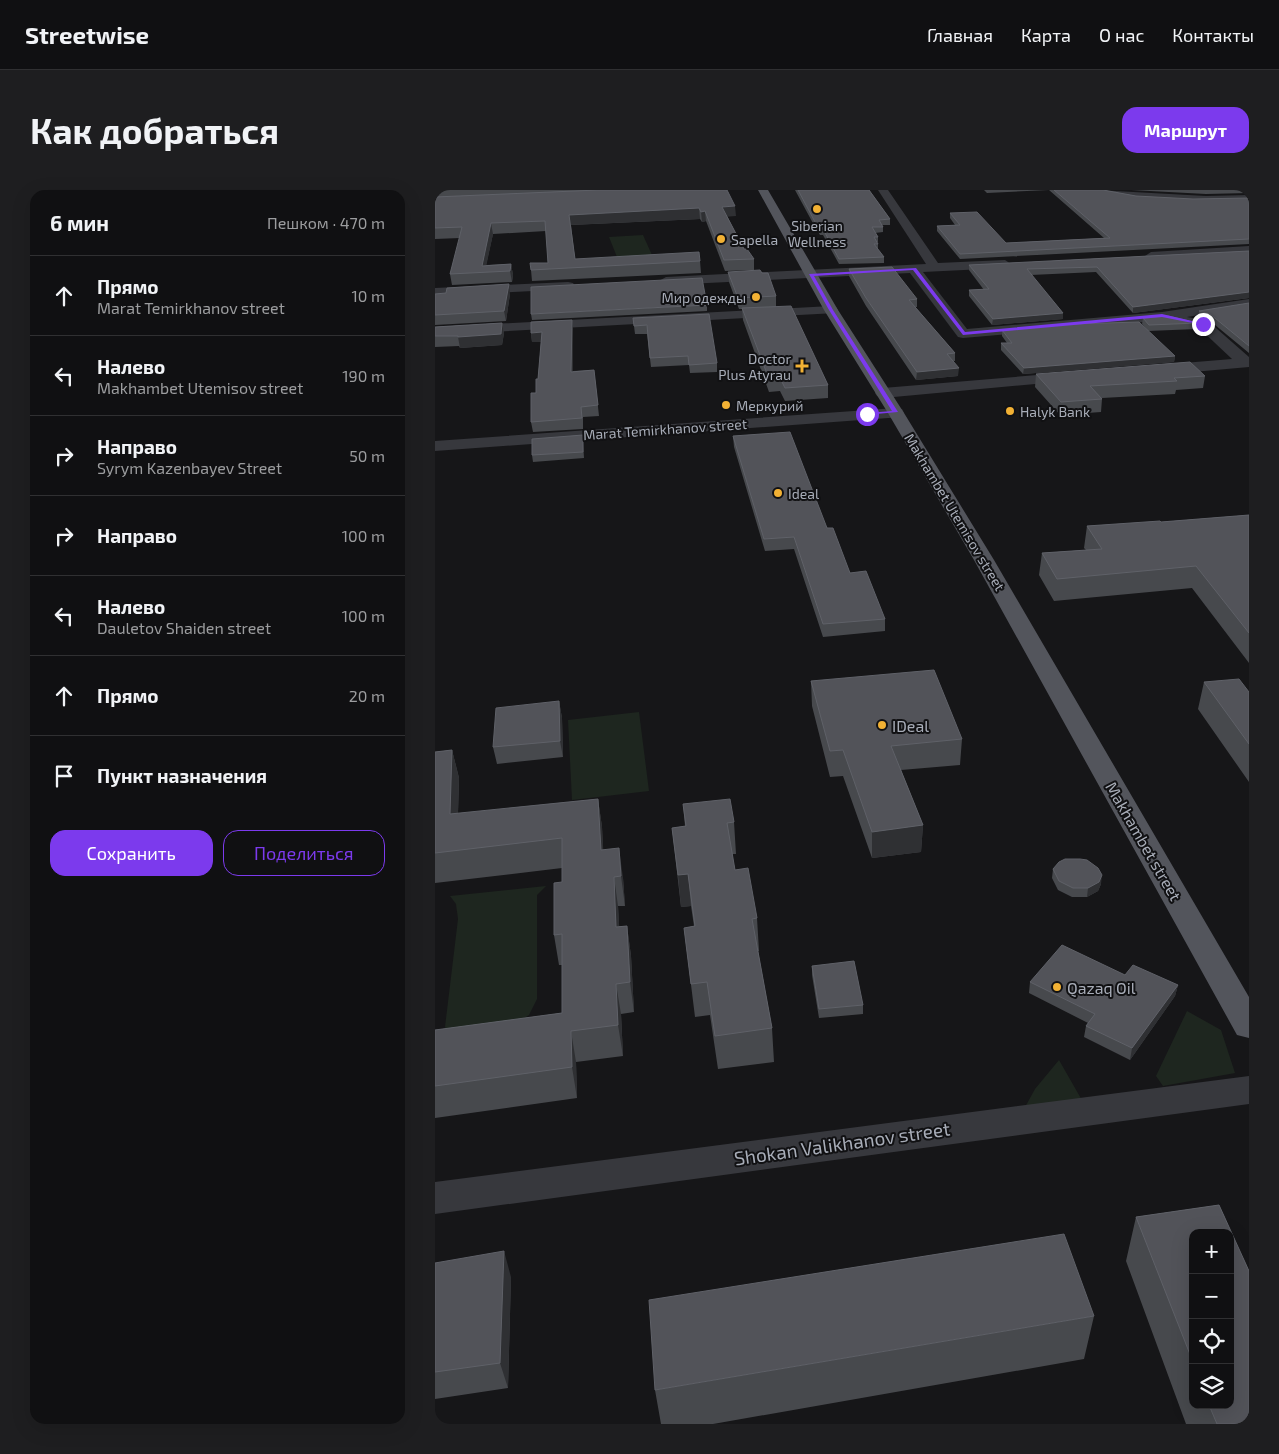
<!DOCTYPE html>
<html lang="ru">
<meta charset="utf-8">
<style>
:root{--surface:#101012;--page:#1e1e20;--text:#f1f3f6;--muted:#9c9d9f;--line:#303032;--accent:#7c3aed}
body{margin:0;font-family:"Exo 2",sans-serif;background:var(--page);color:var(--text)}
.controls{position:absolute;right:15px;bottom:15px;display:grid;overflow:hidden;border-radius:10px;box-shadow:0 5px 20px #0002}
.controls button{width:45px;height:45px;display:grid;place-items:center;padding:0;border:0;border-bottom:1px solid var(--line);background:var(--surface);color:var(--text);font:25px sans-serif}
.stop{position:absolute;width:15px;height:15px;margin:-11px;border:4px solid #7c3aed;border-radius:50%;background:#fff}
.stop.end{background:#7c3aed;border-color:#fff;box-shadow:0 1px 5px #0008}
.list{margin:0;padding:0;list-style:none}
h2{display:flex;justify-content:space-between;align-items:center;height:65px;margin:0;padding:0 20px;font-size:21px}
h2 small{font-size:16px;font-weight:400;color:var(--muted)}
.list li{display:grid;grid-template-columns:32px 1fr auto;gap:15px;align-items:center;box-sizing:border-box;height:80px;padding:0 20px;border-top:1px solid var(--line)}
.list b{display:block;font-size:19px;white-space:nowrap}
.list p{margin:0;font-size:16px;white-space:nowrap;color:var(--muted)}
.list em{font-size:16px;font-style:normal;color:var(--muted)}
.actions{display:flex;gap:10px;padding:15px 20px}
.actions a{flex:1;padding:11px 0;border:1px solid var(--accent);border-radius:15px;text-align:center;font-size:18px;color:var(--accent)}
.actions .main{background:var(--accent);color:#fff}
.icon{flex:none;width:28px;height:28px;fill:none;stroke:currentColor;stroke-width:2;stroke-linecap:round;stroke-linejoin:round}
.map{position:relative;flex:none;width:814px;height:1234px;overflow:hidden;border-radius:15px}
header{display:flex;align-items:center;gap:30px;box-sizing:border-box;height:70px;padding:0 25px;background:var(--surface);border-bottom:1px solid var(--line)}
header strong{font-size:24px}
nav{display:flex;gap:28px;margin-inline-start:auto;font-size:18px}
.intro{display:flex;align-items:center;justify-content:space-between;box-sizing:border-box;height:120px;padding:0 30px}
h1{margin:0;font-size:35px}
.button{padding:12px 22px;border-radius:15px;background:var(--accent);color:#fff;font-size:18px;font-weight:700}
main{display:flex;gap:30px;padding:0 30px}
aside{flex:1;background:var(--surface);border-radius:15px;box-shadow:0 5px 20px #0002}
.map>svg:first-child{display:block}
</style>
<header>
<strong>Streetwise</strong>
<nav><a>Главная</a><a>Карта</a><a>О нас</a><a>Контакты</a></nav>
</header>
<div class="intro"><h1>Как добраться</h1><a class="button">Маршрут</a></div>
<main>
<aside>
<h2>6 мин<small>Пешком · 470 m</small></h2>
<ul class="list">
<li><svg class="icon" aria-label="ahead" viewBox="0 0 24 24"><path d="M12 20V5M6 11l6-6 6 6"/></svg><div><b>Прямо</b><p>Marat Temirkhanov street</p></div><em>10 m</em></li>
<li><svg class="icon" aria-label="left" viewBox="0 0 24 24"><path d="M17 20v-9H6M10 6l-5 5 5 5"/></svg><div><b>Налево</b><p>Makhambet Utemisov street</p></div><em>190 m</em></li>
<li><svg class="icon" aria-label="right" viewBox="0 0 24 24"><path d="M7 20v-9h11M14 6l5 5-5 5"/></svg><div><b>Направо</b><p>Syrym Kazenbayev Street</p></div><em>50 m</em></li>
<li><svg class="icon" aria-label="right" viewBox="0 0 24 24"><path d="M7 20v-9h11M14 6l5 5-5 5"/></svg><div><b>Направо</b></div><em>100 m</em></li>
<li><svg class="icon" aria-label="left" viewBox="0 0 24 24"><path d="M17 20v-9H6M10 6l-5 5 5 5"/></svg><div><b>Налево</b><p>Dauletov Shaiden street</p></div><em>100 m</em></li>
<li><svg class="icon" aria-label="ahead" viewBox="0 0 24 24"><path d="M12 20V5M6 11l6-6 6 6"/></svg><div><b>Прямо</b></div><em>20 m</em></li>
<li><svg class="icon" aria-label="arrive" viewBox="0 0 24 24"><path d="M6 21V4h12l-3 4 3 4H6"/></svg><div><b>Пункт назначения</b></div></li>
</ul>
<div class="actions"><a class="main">Сохранить</a><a>Поделиться</a></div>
</aside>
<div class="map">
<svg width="814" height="1234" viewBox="0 0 814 1234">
<rect width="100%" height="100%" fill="#161618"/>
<path fill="#1e261f" d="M208,45L217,65L182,67L174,47Z
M204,522L214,601L137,610L133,530Z
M111,696L102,705V809L94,825L54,851L21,855L10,837L23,729L21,714L15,706Z
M752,821L786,840L800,883L728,896L721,886Z
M624,870L648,912L589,919L600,899Z"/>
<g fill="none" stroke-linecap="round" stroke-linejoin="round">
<path fill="#37383d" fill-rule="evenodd" d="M443,0H453L503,73L570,70L576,74L570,78L488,82L532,139L727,122L814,109V117L752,127L773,131L814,167V177L724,185L718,183L716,180L718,177L724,175L797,169L763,137L732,130L528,148L523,147L475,83L231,95L224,91L231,87L491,74Z
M662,0L771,6L814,5V11C764,13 712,14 663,2Z
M814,56V64L716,70L710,66L716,62Z
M133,92L138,93L140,96L138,99L0,106V98Z
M396,116L401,117L403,120L401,123L0,145V137Z
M638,182L644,184L646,187L644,190L448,208L442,206L440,203L442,200L448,198Z
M461,218L467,219L469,223L467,227L0,261V251Z
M814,886V914L0,1024V992Z"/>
<path fill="#53555c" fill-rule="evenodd" d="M323,0H333L403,120L469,223L559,370L814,807V848L802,845L539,370L453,223L389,120Z"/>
</g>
<path fill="#47494d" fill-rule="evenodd" d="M0,0H163L301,26H292L309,59L319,69V80L290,81L271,31L267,32L265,29L136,35L140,69L265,71L266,83L97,91L96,80L113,73L111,41L58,44L51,75L76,74L78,85L77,92L17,95L15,84L25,48L0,49Z
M360,0H434L455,29V35H447L448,37V42L440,43L443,47V52H442L443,54V60L449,67V73L404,74L388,45H385L380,37Z
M549,0H668L701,6L758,9L814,8V54L525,69L502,41V36L520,35L515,28V23L571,53L669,48L614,0L552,3Z
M696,0H814V3L771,4Z
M814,61V108L698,123L661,82L596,85L628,123V129L557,135L534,106V100H549L534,80V75Z
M414,79L482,109V117H480L520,163V171H518L523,186L481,190L431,116L414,86Z
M293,82L341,106V117L393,195V208L350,211L345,201L334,202L308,130L307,119H304L294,92Z
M11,103L75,104L71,131L0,135V104Z
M814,113V163L774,130L763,127L764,121Z
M272,115V121L97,130L96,124Z
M198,128L282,173V182L255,183L254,175L216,177L212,144H200Z
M708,128L763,133L762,139L713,141L707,134Z
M67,133L69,143L67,155L25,158L24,156L0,157V137Z
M138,139V181L159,180L164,226L148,227V239L98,242L96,232L103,189L106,152H97L96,143Z
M567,140L740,166L739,172L588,184L566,160V153H572L567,146Z
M601,184L770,186L768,198L741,200L740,204L667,208V209L666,222L625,225L600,197Z
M298,246L392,338L415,383L450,429V441L388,447L359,359L330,361L299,257Z
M148,252L149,268L98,272L97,265Z
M814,325V473L757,398L619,411L604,385L607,363L651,360L649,358L652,336L726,332Z
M376,491L527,549L525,575L466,580L488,635L486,662L437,668L408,586L395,587L377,516Z
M769,492L814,502V592L763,519Z
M124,511L127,528L128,567L62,574L58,557Z
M17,560L24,588L23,624L163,609L167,637L168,660L188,688L190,716H183L184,736H192L196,766L199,822L186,824L188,866L141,872L142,908L0,928V840L127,823V775H124L119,745L127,692V678L0,693V562Z
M248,614L299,632L301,664H297L300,680L322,728L324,761H323L337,838L339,872L283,879L275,825L260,827L249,738L259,736L256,716L246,717L237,638L250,636Z
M618,679L666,694L663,701L652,707H637L623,700L617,688Z
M377,776L428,815V824L384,828L377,785Z
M690,785L743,795L740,806L695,870L649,847L651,836L653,833L594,803L595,792Z
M784,1015L814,1081V1234H751L691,1071L701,1027ZM758,1043H795V1215H758Z
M0,1073L76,1087L73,1198L0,1209Z
M659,1126L649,1169L278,1234H226L220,1200Z"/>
<path fill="#2f3033" d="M300,16L301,26L288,27L287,17Z
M264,18L265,29L135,35L134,25Z
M270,21L271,31L267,32L266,22Z
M56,33L58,44L50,82L47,76Z
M76,74L78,85L77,92L75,81Z
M74,94L75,104L71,131L69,121Z
M814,102V108L698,123V117Z
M628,123V129L557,135L558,129Z
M137,130L138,139V191L136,182Z
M67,133L69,143L67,155L25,158L23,147Z
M107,142L108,152H97L96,143Z
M740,166L739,172L588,184L589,178Z
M524,178L523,186L481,190L482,182Z
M124,511L127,528L128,567L125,551Z
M17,560L24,588L22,654L15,624Z
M163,609L167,637L170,690L166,660Z
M488,635L486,662L437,668V642Z
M184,658L188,688L190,716L186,686Z
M253,684L256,716L246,717L243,685Z
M667,685L666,694L663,701L652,707L653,698Z
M179,687L183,716L186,767L181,737Z
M192,736L196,766L199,822L195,792Z
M181,794L186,824L188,866L183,835Z
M743,795L740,806L695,870L697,858Z
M136,841L141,872L142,908L137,877Z
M69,1061L76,1087L73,1198L65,1173Z"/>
<path fill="#525359" stroke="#5f6168" d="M163,0H292L300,16L287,17L309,59H312L319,69L289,70L270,21L266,22L264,18L134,25L140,69L264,62L265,71L96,80L95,73H113L110,31L56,33L47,76L76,74L75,81L15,84L27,37L0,38V7Z
M363,0H434L455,29L444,30L448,37H437L443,47H439L443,54H439L449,67L404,69L388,39H385L380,32Z
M619,0H668L701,6L758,9L814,8V49L525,64L502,36L525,35L515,23L542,22L571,53L675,48Z
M814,61V102L698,117L662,77L592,79L628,123L558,129L534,100L554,99L534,75Z
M457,77L482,109L474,110L520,163L512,164L524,178L482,182L431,108L414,79Z
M325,80L327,83H333L341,106L303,108L293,82Z
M267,88L272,115L96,124V97Z
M74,94L69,121L0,125V104L11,103L12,98Z
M814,113V156L775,124L764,121Z
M356,116L393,195L350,198L345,188L334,189L307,118Z
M274,124L282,173L254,175L253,166L215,168L212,135L199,136L198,128Z
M733,126L763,133L714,135L708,128Z
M137,130L136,182L159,180L163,215L146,217L147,228L96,232V203H101V189H103L107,142L96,143V132Z
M704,132L740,166L589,178L566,153H577L567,140L638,134Z
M67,133L66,144L23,147V146H0V137Z
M755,172L770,186L739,188L742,191L655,196L667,209L626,212L601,184Z
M355,242L392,338H398L415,383L431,381L450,429L388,434L359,347L329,349L298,246Z
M148,245V262L97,265V249Z
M814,325V443L761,376L622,389L607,363L667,359L652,336L725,331L726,332Z
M499,480L527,549L456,556L488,635L437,642L408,560L395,561L376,491Z
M804,489L814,502V554L769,492Z
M124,511L125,551L58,557L61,518Z
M17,560L15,624L163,609L166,660L184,658L186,686L179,687L181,737L192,736L195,792L181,794L183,835L136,841L137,877L0,896V840L127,823V744L119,745V693L127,692V648L0,663V562Z
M295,609L299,632L292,633L300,680L313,678L322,728L317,729L337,838L280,846L272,792L256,794L249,738L260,736L253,684L243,685L237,638L251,636L248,614Z
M630,669H645L652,670L663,678L667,685L664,692L653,698H638L624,691L618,679L624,672Z
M627,755L690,785L698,775L743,795L697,858L651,836L660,824L595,792Z
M419,771L428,815L384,819L377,776Z
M784,1015L814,1081V1234H782L774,1215H795V1043H758V1172L701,1027Z
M629,1044L659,1126L220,1200L214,1110Z
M69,1061L65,1173L0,1182V1073Z"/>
<path fill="#7c3aed" d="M481,78L530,142L727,124L770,134L768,135L727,127L528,145L478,80L379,86L398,120L463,222L430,225L432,223L457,221L394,120L374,84Z"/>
<g fill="#f2b134" stroke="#111113" stroke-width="2">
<circle cx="382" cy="19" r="5"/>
<circle cx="286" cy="49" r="5"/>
<circle cx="321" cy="107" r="5"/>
<path d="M364.5 168.5h5v5h5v5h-5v5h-5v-5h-5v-5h5z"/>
<circle cx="291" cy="215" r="5"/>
<circle cx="575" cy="221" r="5"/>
<circle cx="343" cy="303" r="5"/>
<circle cx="447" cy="535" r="5"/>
<circle cx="622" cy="797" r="5"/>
</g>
<g text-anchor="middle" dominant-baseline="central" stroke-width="4" stroke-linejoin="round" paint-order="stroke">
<g font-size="14" fill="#a8adb8" stroke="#111113" text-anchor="start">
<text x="382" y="35" text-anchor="middle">Siberian<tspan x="382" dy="16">Wellness</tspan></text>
<text x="296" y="49">Sapella</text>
<text x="311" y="107" text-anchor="end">Мир одежды</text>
<text x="356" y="168" text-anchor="end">Doctor<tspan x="356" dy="16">Plus Atyrau</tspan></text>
<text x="301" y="215">Меркурий</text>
<text x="585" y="221">Halyk Bank</text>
<text x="353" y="303">Ideal</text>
</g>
<g font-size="14" fill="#a8adb8" stroke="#111113">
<text transform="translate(230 239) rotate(-4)">Marat Temirkhanov street</text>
<text transform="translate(520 322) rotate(59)">Makhambet Utemisov street</text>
</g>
<g font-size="16" fill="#a8adb8" stroke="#111113" text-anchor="start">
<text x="457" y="535">IDeal</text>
<text x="632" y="797">Qazaq Oil</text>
</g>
<g font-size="16" fill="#a8adb8" stroke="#111113">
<text transform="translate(709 651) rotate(60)">Makhambet street</text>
</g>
<g font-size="19" fill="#a8adb8" stroke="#111113">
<text transform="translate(407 953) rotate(-8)">Shokan Valikhanov street</text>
</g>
</g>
</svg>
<div class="controls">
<button>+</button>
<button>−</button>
<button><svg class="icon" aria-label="locate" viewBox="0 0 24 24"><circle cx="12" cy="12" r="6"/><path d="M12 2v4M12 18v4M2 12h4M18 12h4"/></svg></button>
<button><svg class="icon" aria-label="layers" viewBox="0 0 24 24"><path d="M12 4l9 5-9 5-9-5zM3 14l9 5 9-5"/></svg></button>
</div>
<div class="stop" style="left:432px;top:224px"></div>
<div class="stop end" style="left:768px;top:134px"></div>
</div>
</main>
